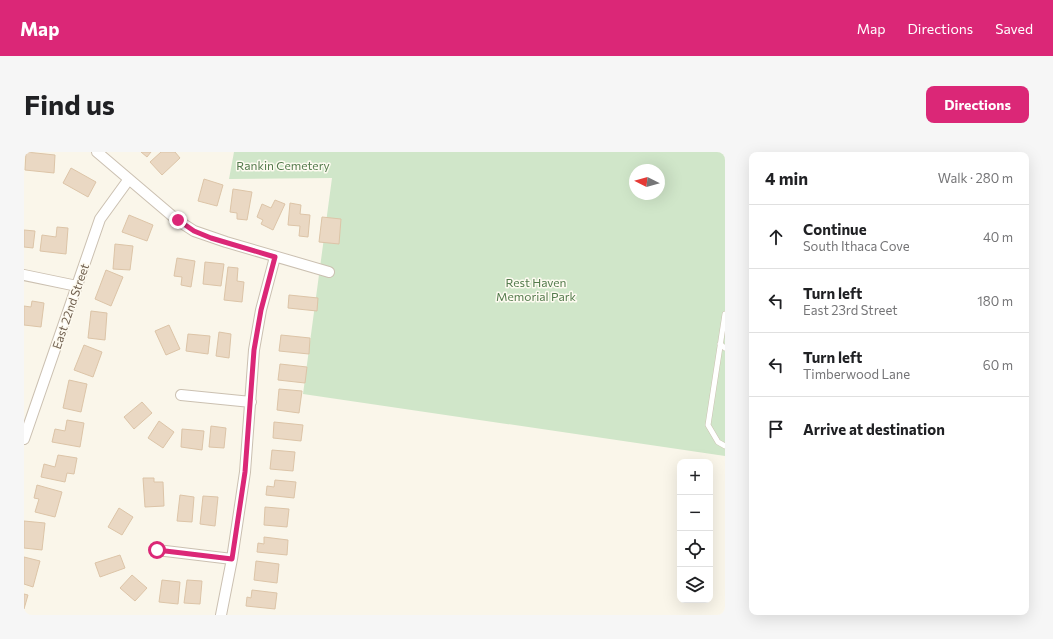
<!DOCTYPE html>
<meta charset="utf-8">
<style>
:root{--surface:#fff;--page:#f6f6f6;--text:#202124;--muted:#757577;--line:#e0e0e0;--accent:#db2777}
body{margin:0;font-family:Commissioner,sans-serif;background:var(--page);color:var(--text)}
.controls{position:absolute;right:12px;bottom:12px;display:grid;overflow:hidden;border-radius:8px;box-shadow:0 4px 16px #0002}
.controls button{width:36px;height:36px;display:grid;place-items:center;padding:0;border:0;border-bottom:1px solid var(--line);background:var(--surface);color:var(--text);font:20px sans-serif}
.compass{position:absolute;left:605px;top:12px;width:36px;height:36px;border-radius:50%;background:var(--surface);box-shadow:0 4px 16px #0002;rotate:276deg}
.stop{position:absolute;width:12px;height:12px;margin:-9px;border:3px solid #db2777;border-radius:50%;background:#fff}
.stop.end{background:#db2777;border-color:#fff;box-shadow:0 1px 4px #0008}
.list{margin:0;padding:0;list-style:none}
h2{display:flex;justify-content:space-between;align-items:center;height:52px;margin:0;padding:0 16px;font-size:17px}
h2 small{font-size:13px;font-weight:400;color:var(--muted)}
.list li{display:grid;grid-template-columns:26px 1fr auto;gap:12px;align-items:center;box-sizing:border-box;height:64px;padding:0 16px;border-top:1px solid var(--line)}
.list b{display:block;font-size:15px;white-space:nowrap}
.list p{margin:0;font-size:13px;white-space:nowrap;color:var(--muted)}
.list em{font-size:13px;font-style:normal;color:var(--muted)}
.icon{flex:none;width:22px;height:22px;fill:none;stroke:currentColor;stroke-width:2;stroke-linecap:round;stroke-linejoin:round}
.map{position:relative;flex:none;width:701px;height:463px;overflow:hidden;border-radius:8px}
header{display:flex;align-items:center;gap:24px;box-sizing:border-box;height:56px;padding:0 20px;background:var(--accent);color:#fff}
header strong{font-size:19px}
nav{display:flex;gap:22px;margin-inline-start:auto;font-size:14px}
.intro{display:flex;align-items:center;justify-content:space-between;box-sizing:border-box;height:96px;padding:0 24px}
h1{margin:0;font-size:28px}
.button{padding:10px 18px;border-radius:8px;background:var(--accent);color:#fff;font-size:14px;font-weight:700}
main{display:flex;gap:24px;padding:0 24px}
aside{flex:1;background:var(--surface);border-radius:8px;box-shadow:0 4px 16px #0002}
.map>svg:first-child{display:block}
</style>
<header>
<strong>Map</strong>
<nav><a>Map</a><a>Directions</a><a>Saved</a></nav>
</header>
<div class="intro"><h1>Find us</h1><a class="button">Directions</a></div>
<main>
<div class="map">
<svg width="701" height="463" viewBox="0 0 701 463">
<rect width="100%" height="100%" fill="#faf6ea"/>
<path fill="#d0e6c9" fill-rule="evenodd" d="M210,0H701V304L279,242L308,26L205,27ZM611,18H635V42H611Z"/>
<path fill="#ead8c3" stroke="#dcc4a7" d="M2,0L31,3L30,21L1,18Z
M117,0H127L123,5Z
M137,0H151L156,6L138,23L126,10Z
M47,16L72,30L64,45L39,31Z
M180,27L199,33L193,54L174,49Z
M209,37L228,40L223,68L213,67V61L206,60Z
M251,48L261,52L249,78L237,72L239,68L233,65L238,52L247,56Z
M266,51L277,53L276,62L286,63L284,85L275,84L276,74L264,73Z
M105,63L129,73L123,89L98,80Z
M298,65L317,67L315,92L295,90Z
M33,75L44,76L42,102L16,99L18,83L32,85Z
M0,78L11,79L9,96L0,95Z
M91,92L109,94L106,118L89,117Z
M153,106L171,109L167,135L157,133L158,125L150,124Z
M181,110L200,112L197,134L179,132Z
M204,115L214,116L213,129L220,130L218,150L200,148Z
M82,118L99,125L87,154L71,147Z
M265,143L294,146L293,159L264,156Z
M8,149L20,151L17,175L0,173V154L7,155Z
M67,159L83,161L81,188L64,186Z
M145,173L156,197L142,203L131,179Z
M195,180L207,182L205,206L192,204Z
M164,182L186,184L184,202L162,199Z
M257,183L286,186L285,202L255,199Z
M60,193L78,200L69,225L50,218Z
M256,212L283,215L281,231L254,228Z
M45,228L63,232L57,260L39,256Z
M255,237L278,239L275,261L253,258Z
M118,250L128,261L110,277L100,265Z
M43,268L60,271L56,295L28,290L31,277L41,279Z
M135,269L150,280L139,296L124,286Z
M250,270L279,273L277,289L249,286Z
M187,274L202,276L200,296L185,295Z
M158,277L180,279L178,298L157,295Z
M248,298L271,300L269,319L246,317Z
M34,303L53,306L50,322L43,321L41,330L17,325L20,312L31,315Z
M119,326H130V330H139L140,354L121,355Z
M251,328L272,330L270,346L242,343L243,334L250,335Z
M13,333L38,340L31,365L11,360L15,347L10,346Z
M156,343L170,345L168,370L153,369Z
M179,344L194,345L191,374L176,372Z
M241,355L265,357L263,375L240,373Z
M95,356L109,365L98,383L84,375Z
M0,369L21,371L18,398L0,396Z
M240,385L264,388L263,403L233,400L234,391L240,392Z
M96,403L101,416L76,425L71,411Z
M0,405L16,409L9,435L0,432Z
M232,409L255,412L253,431L230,428Z
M108,423L123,436L111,449L96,436Z
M138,428L156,430L154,452L135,450Z
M163,428L178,429L176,452L160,451Z
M228,438L253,441L251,457L222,454L223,445L227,446Z
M0,442L4,443L0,457Z"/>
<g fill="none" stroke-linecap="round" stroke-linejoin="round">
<g stroke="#cbc0b1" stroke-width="6">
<path id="service" d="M701,162L684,273L694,290L701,294
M696,192L701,196"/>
</g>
<g stroke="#cbc0b1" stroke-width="12">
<path id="minor" d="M73,0L153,68L170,79L202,90L305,120
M0,123L53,134
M157,243L227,250
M0,287L76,67L105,27
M133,398L208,407
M197,463L208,407L221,320L230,198L237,158L251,105"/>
</g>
<use href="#service" stroke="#fff" stroke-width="5"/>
<use href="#minor" stroke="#fff" stroke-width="10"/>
</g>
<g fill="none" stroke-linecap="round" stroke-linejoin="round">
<path stroke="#db2777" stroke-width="5" d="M133,398L208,407L221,320L230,198L237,158L251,105L187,86L170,79L154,68"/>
</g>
<g text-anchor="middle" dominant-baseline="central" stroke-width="3" stroke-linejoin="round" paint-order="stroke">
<g font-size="12" fill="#547b4d" stroke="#fdfaf0">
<text x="259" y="13">Rankin Cemetery</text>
<text x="512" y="130">Rest Haven<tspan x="512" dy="14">Memorial Park</tspan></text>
</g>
<g font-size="12" fill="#716150" stroke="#fdfaf0">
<text transform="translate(46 154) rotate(-71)">East 22nd Street</text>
</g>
</g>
</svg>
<div class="controls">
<button>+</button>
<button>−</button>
<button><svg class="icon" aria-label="locate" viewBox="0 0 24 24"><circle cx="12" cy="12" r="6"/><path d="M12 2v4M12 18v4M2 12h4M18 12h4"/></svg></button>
<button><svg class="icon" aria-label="layers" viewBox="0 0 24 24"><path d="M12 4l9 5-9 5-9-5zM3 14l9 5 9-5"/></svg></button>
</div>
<svg class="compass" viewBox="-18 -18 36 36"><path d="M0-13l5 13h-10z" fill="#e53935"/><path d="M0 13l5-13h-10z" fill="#757577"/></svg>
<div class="stop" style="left:133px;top:398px"></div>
<div class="stop end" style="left:154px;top:68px"></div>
</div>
<aside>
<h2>4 min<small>Walk · 280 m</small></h2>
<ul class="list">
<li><svg class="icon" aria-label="ahead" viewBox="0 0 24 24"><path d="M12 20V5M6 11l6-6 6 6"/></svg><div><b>Continue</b><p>South Ithaca Cove</p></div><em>40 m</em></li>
<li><svg class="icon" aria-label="left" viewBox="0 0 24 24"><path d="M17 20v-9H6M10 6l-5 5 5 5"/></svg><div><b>Turn left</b><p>East 23rd Street</p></div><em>180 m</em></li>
<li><svg class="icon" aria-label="left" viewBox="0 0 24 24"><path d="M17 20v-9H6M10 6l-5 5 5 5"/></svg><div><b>Turn left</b><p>Timberwood Lane</p></div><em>60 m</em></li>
<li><svg class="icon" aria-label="arrive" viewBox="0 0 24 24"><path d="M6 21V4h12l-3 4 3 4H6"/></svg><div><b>Arrive at destination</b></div></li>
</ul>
</aside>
</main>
